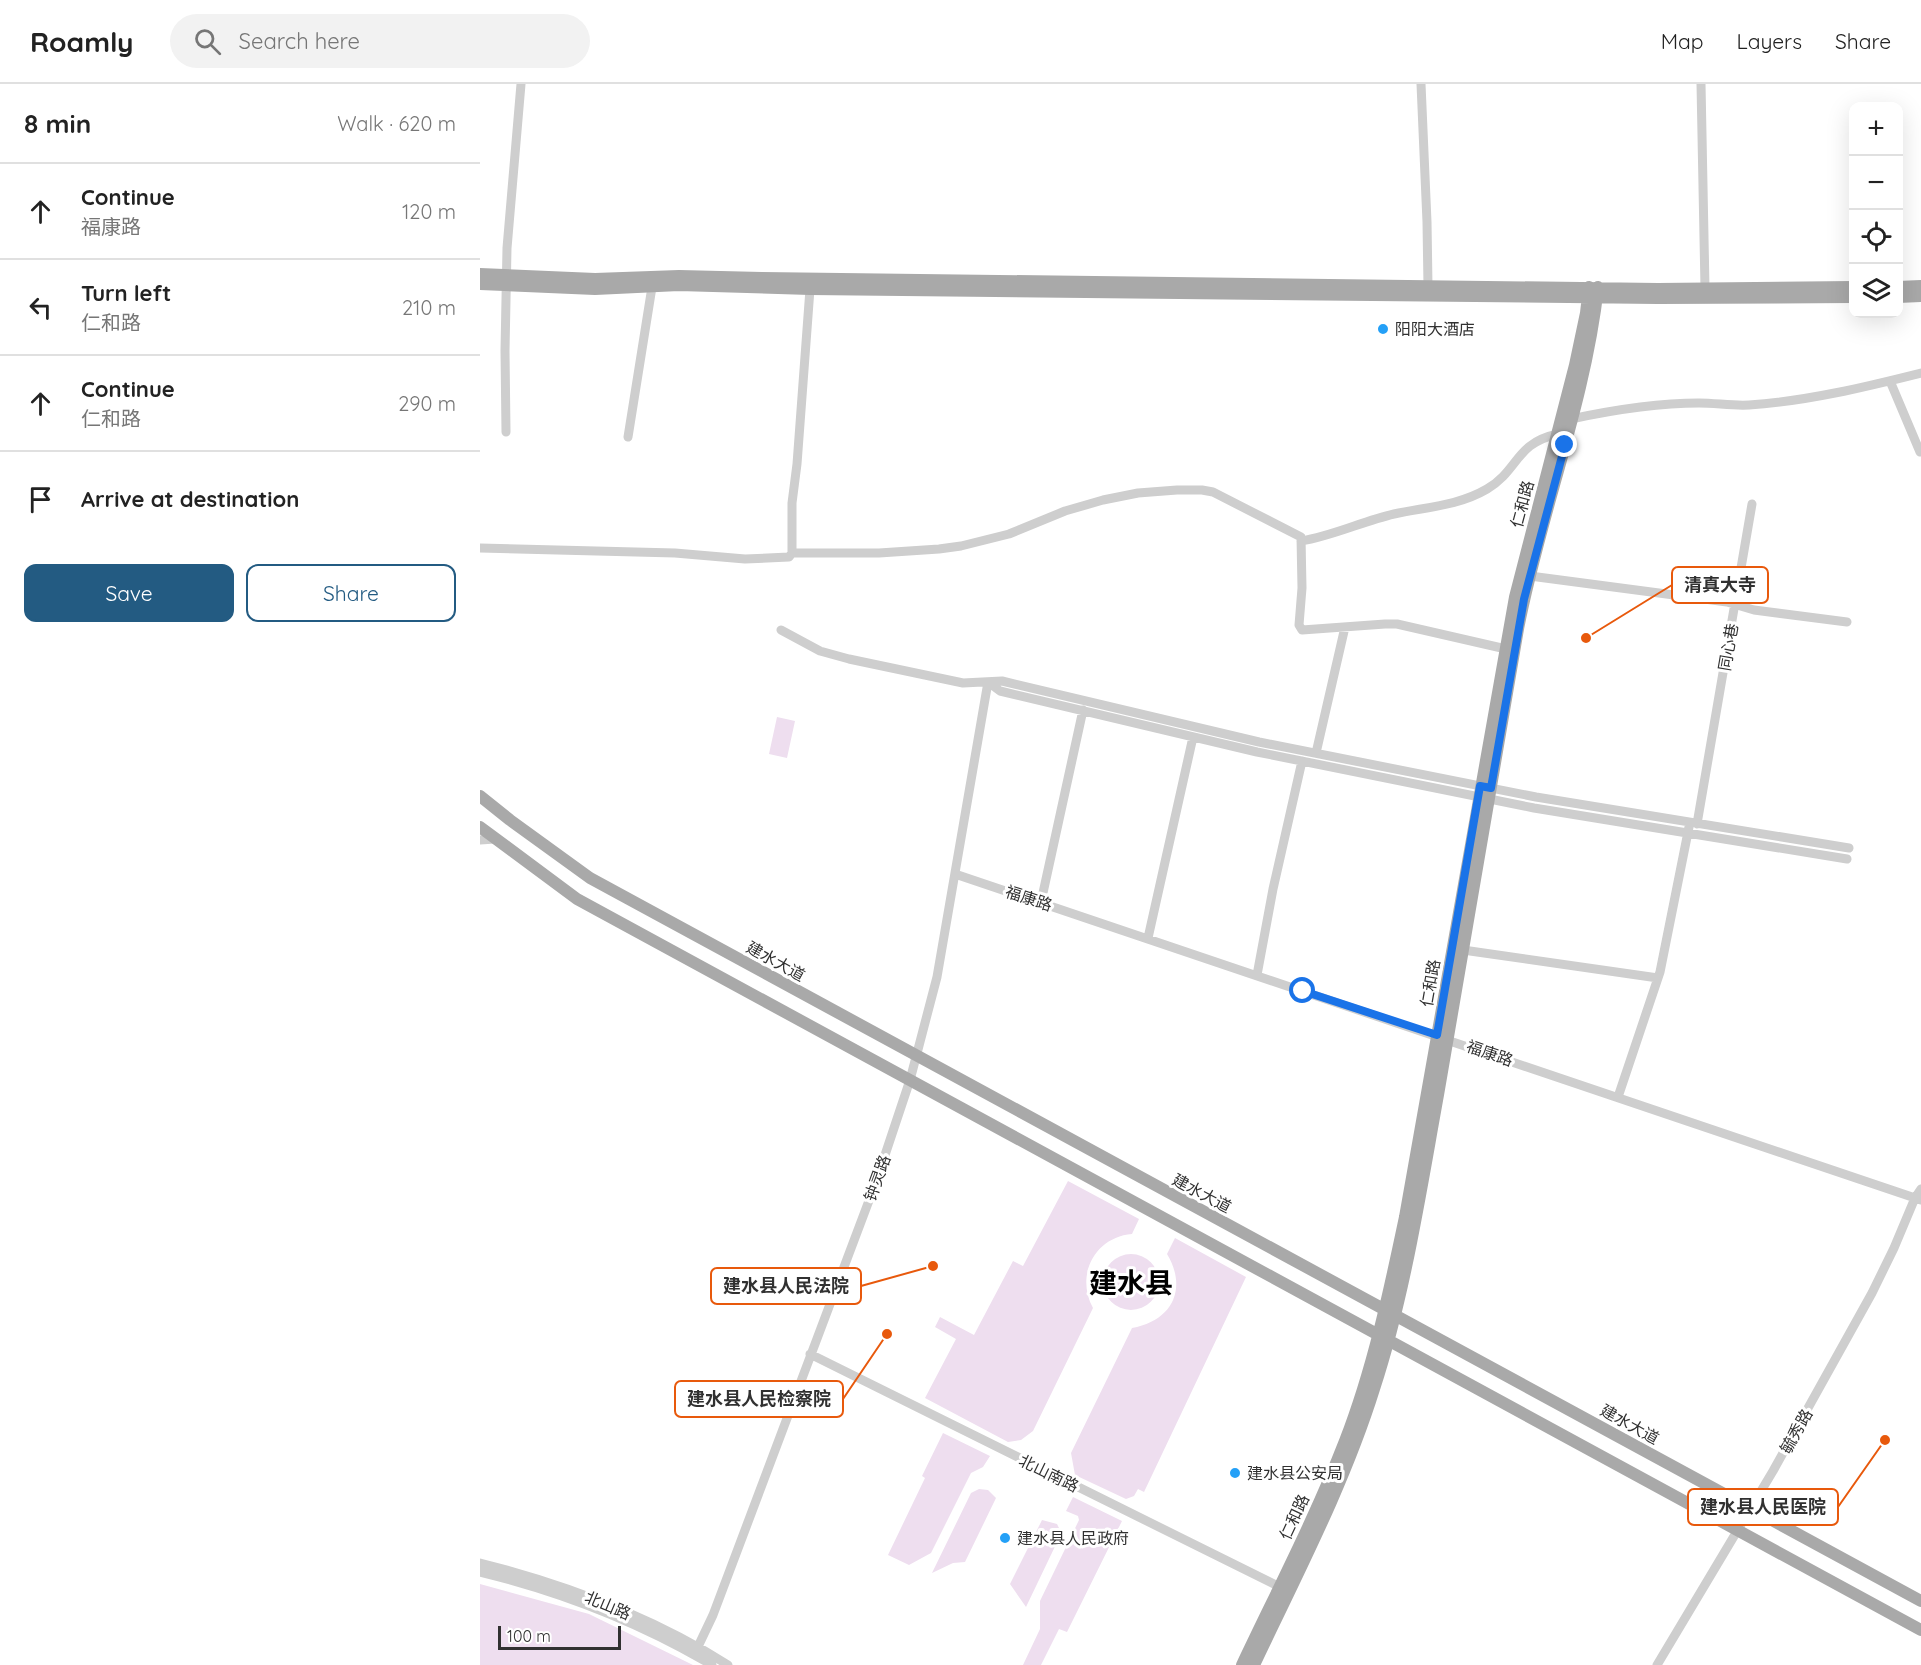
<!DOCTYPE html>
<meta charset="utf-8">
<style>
:root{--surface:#fff;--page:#f2f2f2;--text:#222;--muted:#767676;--line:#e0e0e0;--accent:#235b82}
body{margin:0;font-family:Quicksand,"Noto Sans SC",sans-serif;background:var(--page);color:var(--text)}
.controls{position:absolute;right:18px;top:18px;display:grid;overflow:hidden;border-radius:12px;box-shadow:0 6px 24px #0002}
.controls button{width:54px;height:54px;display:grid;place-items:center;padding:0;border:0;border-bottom:2px solid var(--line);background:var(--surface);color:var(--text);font:30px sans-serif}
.scale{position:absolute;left:18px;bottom:15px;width:123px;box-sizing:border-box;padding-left:6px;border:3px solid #313131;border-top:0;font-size:16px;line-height:21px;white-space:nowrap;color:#313131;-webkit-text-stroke:4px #fff;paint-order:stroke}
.stop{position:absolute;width:18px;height:18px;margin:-14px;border:4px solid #1a73e8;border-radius:50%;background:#fff}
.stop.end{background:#1a73e8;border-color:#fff;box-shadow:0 2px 6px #0008}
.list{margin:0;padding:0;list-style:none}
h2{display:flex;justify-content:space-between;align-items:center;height:78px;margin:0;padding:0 24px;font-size:26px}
h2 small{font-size:20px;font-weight:400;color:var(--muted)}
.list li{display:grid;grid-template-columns:39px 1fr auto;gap:18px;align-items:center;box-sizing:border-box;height:96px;padding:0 24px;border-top:2px solid var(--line)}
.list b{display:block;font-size:22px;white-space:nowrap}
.list p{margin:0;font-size:20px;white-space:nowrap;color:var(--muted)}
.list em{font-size:20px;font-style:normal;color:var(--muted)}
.actions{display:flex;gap:12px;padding:18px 24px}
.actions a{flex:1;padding:14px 0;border:2px solid var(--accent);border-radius:12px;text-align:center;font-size:21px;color:var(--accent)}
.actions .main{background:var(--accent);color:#fff}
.icon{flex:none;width:33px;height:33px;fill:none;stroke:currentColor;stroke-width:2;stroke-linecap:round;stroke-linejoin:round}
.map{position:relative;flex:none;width:1441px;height:1581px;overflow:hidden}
header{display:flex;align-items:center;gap:36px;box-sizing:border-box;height:84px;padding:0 30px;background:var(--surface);border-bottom:2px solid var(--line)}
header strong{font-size:28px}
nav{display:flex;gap:33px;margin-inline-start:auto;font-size:21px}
.search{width:420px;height:54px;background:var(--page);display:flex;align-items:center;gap:15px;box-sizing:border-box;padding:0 21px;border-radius:33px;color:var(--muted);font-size:22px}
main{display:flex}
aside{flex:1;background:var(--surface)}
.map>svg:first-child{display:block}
</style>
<header>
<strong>Roamly</strong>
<div class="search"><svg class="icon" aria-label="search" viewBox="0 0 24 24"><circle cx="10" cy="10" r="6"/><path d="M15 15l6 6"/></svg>Search here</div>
<nav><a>Map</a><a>Layers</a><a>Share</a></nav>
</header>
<main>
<aside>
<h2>8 min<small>Walk · 620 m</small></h2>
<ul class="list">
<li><svg class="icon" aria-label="ahead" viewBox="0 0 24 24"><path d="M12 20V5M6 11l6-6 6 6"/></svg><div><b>Continue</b><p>福康路</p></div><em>120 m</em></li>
<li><svg class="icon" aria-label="left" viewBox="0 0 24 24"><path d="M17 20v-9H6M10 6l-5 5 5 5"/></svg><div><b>Turn left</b><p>仁和路</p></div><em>210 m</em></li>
<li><svg class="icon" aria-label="ahead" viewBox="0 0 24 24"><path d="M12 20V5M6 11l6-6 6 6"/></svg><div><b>Continue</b><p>仁和路</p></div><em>290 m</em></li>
<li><svg class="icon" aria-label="arrive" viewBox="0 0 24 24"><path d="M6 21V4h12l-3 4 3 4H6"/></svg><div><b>Arrive at destination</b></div></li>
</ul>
<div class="actions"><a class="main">Save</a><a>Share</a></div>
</aside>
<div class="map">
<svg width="1441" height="1581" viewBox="0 0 1441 1581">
<rect width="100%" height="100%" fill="#fff"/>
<path fill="#eedeef" d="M297,633L315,637L307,674L289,670Z
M588,1097L659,1135L652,1150C615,1153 595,1191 613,1224L553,1347L541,1356L528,1358L445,1314L476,1255L455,1243L460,1233L494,1251L533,1177L543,1182Z
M695,1154L766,1193L664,1408L658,1405L654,1412L646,1415L595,1391L591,1369L652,1244C692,1237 708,1205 687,1170Z
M623 1198a28 28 0 1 1 56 0a28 28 0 1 1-56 0Z
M463,1349L510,1372L503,1383L491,1389L451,1469L429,1481L408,1471L445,1394L442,1392Z
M499,1405L508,1406L516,1414L485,1478L473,1479L452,1489L491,1409Z
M593,1413L642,1437L587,1548L579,1545L561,1581H543L560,1545V1517L599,1436L598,1432L586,1427Z
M562,1436L577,1440L580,1446V1452L546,1523L530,1500Z
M0,1500L109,1530L213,1581H0Z"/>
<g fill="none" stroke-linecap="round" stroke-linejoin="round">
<path stroke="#cecece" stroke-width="9" d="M941,0L947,138L948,202
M1221,0L1225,204
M1410,297L1440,368
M1091,335C1133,326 1176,319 1219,319C1236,319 1252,322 1269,321C1328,317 1385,303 1441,289
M26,348L25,267L27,164L41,0
M148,353L172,203
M821,457C853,452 883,437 914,430C946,423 978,422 1007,405C1039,386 1035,359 1078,350
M0,464L195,469L265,475L309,473L312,469H399L459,465L481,462L529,450L585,427L623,416L658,409L697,406H722L733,408L821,453L822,504L819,541L822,546L905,540H917L1026,565
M312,469V419L317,380L330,205
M1050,492L1247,518L1274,526L1367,538
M301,546L340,567L369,575L483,599L522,597L779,658L1056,713L1369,764
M508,598L520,607L777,668L1054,724L1367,775
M836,669L865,543
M1217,740L1272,420
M0,756L15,755
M475,790L1441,1116
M561,818L603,626
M668,854L713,653
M983,866L1178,894
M777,891L793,805L822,677
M1138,1013L1180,888L1209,743
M330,1270L804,1505
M0,1479C87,1501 172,1533 248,1581
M0,1488C82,1508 159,1538 232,1581
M214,1571L233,1531L396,1098L430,996L457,893L508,598
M1177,1581L1293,1387L1392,1209L1414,1164L1435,1114L1441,1105"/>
<path stroke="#a9a9a9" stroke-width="12" d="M0,190L115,195L199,192L282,194L1178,205L1374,203
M0,200L115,205L199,201L330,205L1178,214L1374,213
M1418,203L1441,202
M1418,213L1441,212
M0,712L30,736L110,794L1441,1517
M0,743L97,815L1441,1546
M762,1581C797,1507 835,1434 865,1357C893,1285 909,1209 925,1133L1035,513L1095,281L1106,229L1109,203
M774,1581C817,1490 864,1401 894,1305C925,1210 940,1110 958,1011C986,856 1010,700 1038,545C1060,430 1105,320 1118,203"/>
</g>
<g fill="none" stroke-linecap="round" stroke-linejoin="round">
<path stroke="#1a73e8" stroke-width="8" d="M823,907L957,951L1000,702L1011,704L1044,515L1085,361"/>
</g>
<g fill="#24a0f7" stroke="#fff" stroke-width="2">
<circle cx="903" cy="245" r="6"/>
<circle cx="755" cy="1389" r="6"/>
<circle cx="525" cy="1454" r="6"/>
</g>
<g text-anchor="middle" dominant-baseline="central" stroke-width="6" stroke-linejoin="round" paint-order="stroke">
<g font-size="16" fill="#313131" stroke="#fff" text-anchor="start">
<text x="915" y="245">阳阳大酒店</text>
<text x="767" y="1389">建水县公安局</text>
<text x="537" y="1454">建水县人民政府</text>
</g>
<g font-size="16" fill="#313131" stroke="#fff">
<text transform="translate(1042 420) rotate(-75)">仁和路</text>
<text transform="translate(1248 563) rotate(-80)">同心巷</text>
<text transform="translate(549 814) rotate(18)">福康路</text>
<text transform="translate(296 877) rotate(29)">建水大道</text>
<text transform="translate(950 899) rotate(-80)">仁和路</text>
<text transform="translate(1010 969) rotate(19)">福康路</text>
<text transform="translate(397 1094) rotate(-70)">钟灵路</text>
<text transform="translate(722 1109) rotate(28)">建水大道</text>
<text transform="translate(1150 1340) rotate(29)">建水大道</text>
<text transform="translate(1316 1347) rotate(-61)">毓秀路</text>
<text transform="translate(569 1389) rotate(26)">北山南路</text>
<text transform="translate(814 1433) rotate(-65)">仁和路</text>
<text transform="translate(128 1521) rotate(23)">北山路</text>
</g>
<g font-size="28" font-weight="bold" fill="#000" stroke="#fff">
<text x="651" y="1198">建水县</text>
</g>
</g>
<path fill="none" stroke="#e8590c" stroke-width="2" d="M1106 554L1192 501M453 1182L381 1202M407 1250L363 1315M1405 1356L1358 1423"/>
<g fill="#e8590c" stroke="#fff" stroke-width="2">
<circle cx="1106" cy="554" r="6"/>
<circle cx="453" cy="1182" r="6"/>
<circle cx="407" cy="1250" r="6"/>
<circle cx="1405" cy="1356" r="6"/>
</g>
<g fill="#fff" stroke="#e8590c" stroke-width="2">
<rect x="1192" y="483" width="96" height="36" rx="6"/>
<rect x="231" y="1184" width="150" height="36" rx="6"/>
<rect x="195" y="1297" width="168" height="36" rx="6"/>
<rect x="1208" y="1405" width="150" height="36" rx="6"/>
</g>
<g font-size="18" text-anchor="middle" font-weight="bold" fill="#313131">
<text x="1240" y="507">清真大寺</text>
<text x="306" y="1208">建水县人民法院</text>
<text x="279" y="1321">建水县人民检察院</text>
<text x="1283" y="1429">建水县人民医院</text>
</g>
</svg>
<div class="controls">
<button>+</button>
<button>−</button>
<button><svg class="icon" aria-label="locate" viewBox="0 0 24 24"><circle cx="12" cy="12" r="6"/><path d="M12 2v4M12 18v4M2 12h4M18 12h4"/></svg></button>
<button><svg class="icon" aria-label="layers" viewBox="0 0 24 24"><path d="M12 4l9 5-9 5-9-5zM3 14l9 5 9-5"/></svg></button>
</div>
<div class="scale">100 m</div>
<div class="stop" style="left:823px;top:907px"></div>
<div class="stop end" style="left:1085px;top:361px"></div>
</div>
</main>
